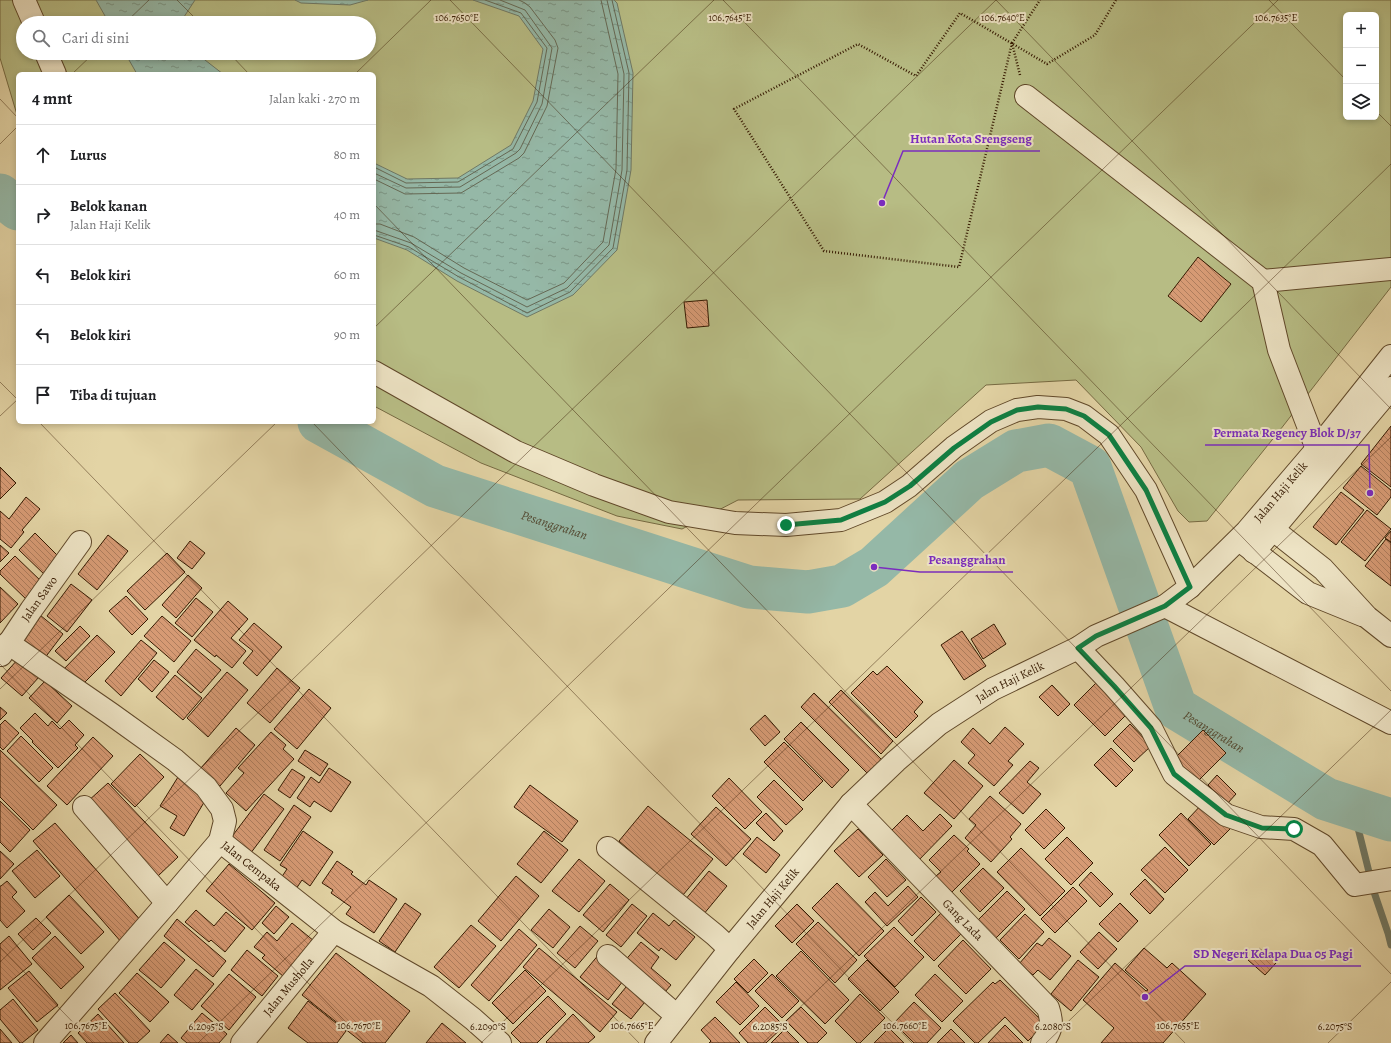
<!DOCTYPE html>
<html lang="id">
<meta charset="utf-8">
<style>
:root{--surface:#fff;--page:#f2f2f2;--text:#202124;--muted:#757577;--line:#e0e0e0}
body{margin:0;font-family:Alegreya,serif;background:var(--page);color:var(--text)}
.controls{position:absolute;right:12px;top:12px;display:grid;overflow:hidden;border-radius:6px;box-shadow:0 2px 6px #0003}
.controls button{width:36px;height:36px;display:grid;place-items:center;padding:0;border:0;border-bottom:1px solid var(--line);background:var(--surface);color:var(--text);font:20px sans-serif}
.stop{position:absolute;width:12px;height:12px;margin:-9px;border:3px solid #0b8043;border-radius:50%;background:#fff}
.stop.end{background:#0b8043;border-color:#fff;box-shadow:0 1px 4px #0008}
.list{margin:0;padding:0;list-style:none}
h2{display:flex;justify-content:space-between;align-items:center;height:52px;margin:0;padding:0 16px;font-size:17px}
h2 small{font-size:13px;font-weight:400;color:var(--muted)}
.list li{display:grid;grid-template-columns:26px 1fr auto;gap:12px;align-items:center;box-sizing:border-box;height:60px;padding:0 16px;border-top:1px solid var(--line)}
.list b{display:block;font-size:15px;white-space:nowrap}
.list p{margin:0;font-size:13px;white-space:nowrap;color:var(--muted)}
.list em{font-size:13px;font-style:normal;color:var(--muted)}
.icon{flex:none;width:22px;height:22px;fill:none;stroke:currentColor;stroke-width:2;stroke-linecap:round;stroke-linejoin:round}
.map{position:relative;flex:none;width:1391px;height:1043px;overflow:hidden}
.search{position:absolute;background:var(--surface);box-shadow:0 2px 6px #0003;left:16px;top:16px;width:360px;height:44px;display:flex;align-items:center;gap:10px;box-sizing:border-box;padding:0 14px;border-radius:22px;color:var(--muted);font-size:15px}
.panel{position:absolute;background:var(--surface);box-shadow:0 2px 6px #0003;left:16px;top:72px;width:360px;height:352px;border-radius:6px}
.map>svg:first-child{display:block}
</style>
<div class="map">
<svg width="1391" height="1043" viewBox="0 0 1391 1043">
<defs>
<pattern id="water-ripples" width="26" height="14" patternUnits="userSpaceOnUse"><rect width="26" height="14" fill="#95b8a7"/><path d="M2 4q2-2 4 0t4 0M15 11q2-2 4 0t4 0" fill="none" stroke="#7a9586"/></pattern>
<pattern id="building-back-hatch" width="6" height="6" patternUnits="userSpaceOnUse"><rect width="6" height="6" fill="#d69a74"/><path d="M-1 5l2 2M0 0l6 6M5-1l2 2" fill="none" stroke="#ae7d5d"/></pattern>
</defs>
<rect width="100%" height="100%" fill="#e3d4a5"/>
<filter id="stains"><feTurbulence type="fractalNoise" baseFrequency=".005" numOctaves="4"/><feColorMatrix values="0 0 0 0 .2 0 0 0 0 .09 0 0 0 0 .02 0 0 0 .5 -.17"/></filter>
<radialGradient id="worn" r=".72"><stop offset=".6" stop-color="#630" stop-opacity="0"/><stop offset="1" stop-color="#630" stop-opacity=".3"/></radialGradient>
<path fill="#b7bc84" stroke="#766a42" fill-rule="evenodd" d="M0,0H1391V287L1280,430L1207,521L1189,522L1178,511L1141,447L1076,380L986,385L860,499L738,500L682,529L617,516L481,463L374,406V74H18V118L0,58ZM1346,15H1376V117H1346ZM23,23H369V53H23Z"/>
<path fill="url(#water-ripples)" stroke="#6f7864" d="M96,0H195L182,20L183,23H109Z
M295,0H368L350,5L301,3Z
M473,0H614L617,3L633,73L631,170L617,250L573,295L527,317L457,281L407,250L374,238V163L407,179L458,178L511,145L533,101L543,49L519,16Z
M125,53H196L223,74H137Z"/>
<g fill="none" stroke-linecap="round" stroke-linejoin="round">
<path stroke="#656854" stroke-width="1" d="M374,167L406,183L458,182L513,149L537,102L547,48L521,13L485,0
M374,173L406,188L460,187L516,153L520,149L542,104L552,48L525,10L500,0
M374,179L405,194L461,193L466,190L519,158L524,153L547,106L558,48L555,40L530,7L525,3L519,0
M374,224H380L414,237L464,268L527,300L564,283L603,242L616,169L618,74L601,0
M374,230L411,243L461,273L527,307L567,288L609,245L622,170L624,74L607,0
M374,235L409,247L459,277L527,313L570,292L613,248L627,170L629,73L612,0"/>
<path stroke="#6f7864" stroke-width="7" d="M1353,808L1374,892L1388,933L1391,945"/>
<g stroke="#95b8a7" stroke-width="43">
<path d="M0,195L18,209"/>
<path id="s1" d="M319,422L435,486L749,587L808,592L842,586L874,567L969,480L1016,451L1049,445L1090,467L1176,708L1326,799L1391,820"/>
</g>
</g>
<path fill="url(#building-back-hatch)" stroke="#351900" d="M1198,257L1231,284L1201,322L1168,296Z
M707,300L709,326L687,328L684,302Z
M1391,426V487L1361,464Z
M1361,466L1391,490V497L1377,515L1343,488Z
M0,467L16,483L0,499Z
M1341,492L1364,510L1336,545L1313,527Z
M26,497L40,509L22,530L24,532L11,548L0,539V511L9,519Z
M1367,510L1391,529L1365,561L1341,542Z
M1391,531V542L1385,538Z
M35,533L63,561L47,577L19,550Z
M108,535L128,551L97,590L78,574Z
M1386,539L1391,543V586L1365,566Z
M190,541L205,553L192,569L177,558Z
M0,545L9,553L0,562Z
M167,553L185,572L145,610L127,591Z
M15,556L43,583L27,600L0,574V571Z
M188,575L202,588L176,618L162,605Z
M71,584L92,600L67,632L47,616Z
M0,587L18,604L0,623Z
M126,596L148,619L132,635L109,611Z
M196,598L213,612L192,637L175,623Z
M228,601L248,619L231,638L246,651L232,668L216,655L215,657L194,640Z
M40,615L63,634L41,663L17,644Z
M162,616L191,641L174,662L144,636Z
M254,623L282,647L257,676L243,663L253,651L239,640Z
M994,624L1006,644L983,659L971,639Z
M80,626L90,636L66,661L55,651Z
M962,631L986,666L964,680L941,645Z
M97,635L115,652L78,689L61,672Z
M141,640L157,653L121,696L105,681Z
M196,649L221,670L201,693L177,672Z
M19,658L39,677L22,696L1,678Z
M154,660L169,672L152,692L138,679Z
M887,666L923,702L914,712L918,716L896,738L851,693L873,671L877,675Z
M277,668L300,688L270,723L247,703Z
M227,672L248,690L208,737L187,718Z
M175,675L202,698L183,720L156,697Z
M45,681L72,706L57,723L29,698Z
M1098,681L1129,712L1105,736L1074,705Z
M1052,685L1070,704L1058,716L1039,697Z
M309,689L331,708L297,749L274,729Z
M841,690L893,741L881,754L829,702Z
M814,693L882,760L868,774L801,707Z
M0,707L7,713L0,720Z
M35,713L48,726L52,721L60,729L69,720L84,735L75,745L78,748L58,768L32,742L33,741L20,728Z
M765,715L780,732L765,746L750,729Z
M5,720L19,733L3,750L0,747V725Z
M801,722L849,770L832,788L784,739Z
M1130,724L1151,746L1134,762L1113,741Z
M1005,727L1024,744L1008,761L1013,765L994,786L968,763L975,755L961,742L973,728L990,744Z
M236,728L255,745L220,786L200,769Z
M1203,730L1226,753L1197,782L1174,759Z
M271,732L286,745L283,749L294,759L246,811L226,793L244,773L238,768Z
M21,736L53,768L39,782L7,751Z
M93,737L113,756L67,805L47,786Z
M784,742L823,781L803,801L764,762Z
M1111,748L1133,770L1116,787L1094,765Z
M0,750L57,805L33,830L0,797Z
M305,750L328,764L320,776L298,761Z
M140,754L164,777L135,807L111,784Z
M954,760L983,786L954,819L924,793Z
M1030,761L1039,768L1027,782L1041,794L1023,814L999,793Z
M329,768L351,782L331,812L314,801L310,807L297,798L311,777L319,783Z
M292,769L305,777L290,798L278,790Z
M1217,775L1236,794L1227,804L1208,785Z
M178,777L195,788L209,794L184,836L170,828L177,816L160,806Z
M729,778L762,812L745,829L712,796Z
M774,780L803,809L786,825L757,797Z
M108,783L178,857L158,876L87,802Z
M530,785L578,821L562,842L514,807Z
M264,794L284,809L247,858L227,843Z
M990,796L1021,824L1010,837L1012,839L991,862L965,838L976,825L969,819Z
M0,801L30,830L10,852L0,842Z
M1204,802L1231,828L1214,845L1188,819Z
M294,805L311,817L280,861L264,850Z
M648,806L713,859L683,895L665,880L658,888L636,870L643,862L619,841Z
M716,807L751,839L726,866L691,834Z
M1046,809L1065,828L1044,849L1025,830Z
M766,813L783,831L774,841L756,823Z
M1181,813L1211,844L1189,866L1159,835Z
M940,814L952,826L916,863L887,835L907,815L923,831Z
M55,823L143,923L122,943L33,841Z
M858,829L883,855L859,877L834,851Z
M303,831L333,852L310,886L302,880L294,892L279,881L287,869L280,865Z
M544,831L568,850L541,883L517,864Z
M954,835L969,849L967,851L980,864L952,892L936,876L941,872L929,860Z
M757,837L780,855L766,873L743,854Z
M1067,837L1093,863L1071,885L1045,859Z
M1165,847L1188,870L1165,893L1141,870Z
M1021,848L1065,891L1040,916L997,872Z
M37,850L60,876L35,898L12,871Z
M0,851L14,864L0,879Z
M579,859L605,881L579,912L552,891Z
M886,859L906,880L887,897L868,877Z
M337,861L353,872L351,874L366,885L369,880L397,899L374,933L346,914L351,907L331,893L333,890L322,883Z
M229,864L275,903L252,930L206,891Z
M983,868L1004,888L980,912L960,891Z
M709,871L727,886L703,915L685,900Z
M1091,872L1113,894L1100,907L1079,885Z
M516,876L539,896L501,941L478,921Z
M1145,879L1164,899L1150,914L1130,894Z
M7,881L17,892L12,897L25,911L7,928L0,920V886H1Z
M837,883L884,931L859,956L812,908Z
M610,884L629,900L603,932L583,915Z
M908,886L918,897L887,926L865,902L875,892L888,906Z
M1073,887L1087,901L1055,933L1041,919Z
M1007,891L1025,909L996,938L978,920Z
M69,895L104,932L81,954L46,917Z
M921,897L936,912L912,936L898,921Z
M405,903L421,914L395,952L379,941Z
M1120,903L1138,921L1118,942L1099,924Z
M632,904L647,916L621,947L606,935Z
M797,904L814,921L792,943L775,926Z
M276,906L289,917L274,934L262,923Z
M549,909L570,927L553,948L531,930Z
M196,910L214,926L226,912L245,928L225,952L211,940L209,942L185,922Z
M942,912L963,932L934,961L914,941Z
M653,913L669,926L674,920L695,937L676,960L661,948L659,951L637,933Z
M1025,914L1044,932L1019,959L1000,940Z
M36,918L51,933L33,950L18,934Z
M177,919L226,961L213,977L164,936Z
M818,922L857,960L835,983L796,944Z
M292,923L314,941L284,977L262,958L265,955L254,947L267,932L277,941Z
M471,925L496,946L459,988L434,967Z
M580,926L598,941L575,968L557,953Z
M894,927L924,957L895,987L864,956Z
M519,929L537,945L489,1001L471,985Z
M1099,932L1117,949L1098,969L1080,952Z
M9,936L32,964L0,990V944Z
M55,936L84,967L61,989L32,958Z
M1049,938L1071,956L1050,980L1038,970L1033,975L1019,964L1037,943L1042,946Z
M963,940L991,969L966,994L938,966Z
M164,942L185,960L161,988L139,970Z
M641,942L659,957L651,968L671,985L659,999L623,963Z
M539,948L617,1012L600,1032L523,967Z
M1144,948L1167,968L1172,963L1206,994L1163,1043H1101L1114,1028L1083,1000L1115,963L1146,991L1148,990L1125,970Z
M1259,948L1276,963L1265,975L1248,960Z
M247,950L278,976L262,996L231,970Z
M801,951L849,1000L825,1024L776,976Z
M336,953L410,1011L385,1043H363L302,995Z
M600,953L627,976L608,1000L580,977Z
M754,959L768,973L748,993L734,979Z
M867,960L899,992L880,1011L848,979Z
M1078,960L1099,977L1071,1011L1051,994Z
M196,969L214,984L192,1010L174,995Z
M525,970L546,991L513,1024L492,1003Z
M29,971L58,1005L37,1022L8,988Z
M137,973L169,1002L150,1022L119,993Z
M229,974L256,997L229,1030L201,1006Z
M772,974L799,1001L782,1018L755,991Z
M935,974L963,1001L942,1022L915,995Z
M1000,980L1045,1024L1028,1041L1005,1017L978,1043H975L953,1021L993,982L995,984Z
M631,981L649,997L631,1019L612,1004Z
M736,982L759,1006L740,1025L716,1002Z
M115,993L150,1031L137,1043H129L98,1009Z
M860,994L885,1018L860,1043H857L835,1021Z
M548,996L566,1014L537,1043H521L511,1033Z
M13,999L38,1030L22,1043H20L0,1019V1010Z
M308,1001L346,1031L337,1043H308L288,1028Z
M914,1002L941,1028L927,1043H914L894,1023Z
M765,1007L784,1026L766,1043H748L739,1033Z
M801,1007L827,1033L817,1043H808L786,1021Z
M202,1013L227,1034L219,1043H187L181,1038Z
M98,1014L124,1043H87L78,1033Z
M573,1014L595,1037L588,1043H547L546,1042Z
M715,1017L725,1027L740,1043H709L711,1041L701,1030Z
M442,1023L466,1043H426Z
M1005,1025L1023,1043H988Z
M889,1028L904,1043H874Z
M0,1029L12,1043H0Z
M785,1029L799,1043H771Z
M951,1029L965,1043H937Z
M168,1034L178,1043H160Z
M71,1035L78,1043H63Z"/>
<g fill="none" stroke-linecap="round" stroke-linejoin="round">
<g stroke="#604829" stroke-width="24">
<g id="minor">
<path d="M24,0L34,23"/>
<path d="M46,53L55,74"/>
<path d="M1026,96L1263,281L1279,350L1317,449"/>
<path d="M1263,281L1391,269"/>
<path d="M374,372L516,452L594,485L669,512L735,523L786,525L841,520L885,502L909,486L954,447L991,421L1017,410L1038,407L1066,409L1084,416L1109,435L1146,490L1190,587"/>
<path d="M1262,521L1323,569L1367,617L1391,636"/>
<path d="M1242,542L1308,593L1362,615"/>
<path d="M1254,552L1391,388"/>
<path d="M1165,606L1391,723"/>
<path d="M8,643L111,714L175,760L206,787L222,809L225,821L220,841L167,903L45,1043"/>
<path d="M1078,648L1114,686L1151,728L1174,774L1226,815L1261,827L1294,829L1322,845L1355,885L1391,879"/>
<path id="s2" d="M1,655L31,610L80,542"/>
<path id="s3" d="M851,804L1048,1008C1053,1023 1052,1030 1042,1043"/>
<path d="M84,807L167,903"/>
<path id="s4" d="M220,841L334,931L431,986L473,1019L500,1043"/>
<path d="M608,848L715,935L730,949"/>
<path d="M608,956L677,1016"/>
<path id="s5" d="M242,1043L334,931"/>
<path id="s6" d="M656,1043L730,949L851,804L896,761L939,724L993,689L1078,648L1096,636L1165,606L1190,587L1247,531L1317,449L1391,356"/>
</g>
</g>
<path stroke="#351900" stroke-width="2.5" stroke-dasharray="1 2" stroke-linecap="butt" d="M1012,43L959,267L824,251L734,109L858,44L916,76L960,13L1047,64L1095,35L1116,0
M1020,75L1012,43L1040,0"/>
<use href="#minor" stroke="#ede3c4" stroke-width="22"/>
</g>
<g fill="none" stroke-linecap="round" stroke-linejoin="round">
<path stroke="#0b8043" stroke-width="5" d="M786,525L841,520L885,502L910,486L954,448L991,422L1017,410L1038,407L1066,409L1084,416L1109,435L1146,490L1190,587L1165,606L1096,636L1078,648L1114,686L1151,728L1174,774L1226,815L1262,828L1294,829"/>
</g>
<path fill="none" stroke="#351900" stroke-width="1" stroke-opacity="0.45" d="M177,0L200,23M450,0L1391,974M723,0L1391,691M996,0L1391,409M1269,0L1346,80M125,23L149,0M229,53L249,74M72,74L94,53M355,74L431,0M0,99L18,118M1376,111L1391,126M0,144L18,126M374,204L1185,1043M374,328L714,0M0,382L18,400M0,416L18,399M39,422L639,1043M312,422L912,1043M0,664L366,1043M0,689L277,422M0,947L93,1043M0,962L996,0M198,1043L1278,0M481,1043L1391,164M763,1043L1391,437M1046,1043L1391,710M1328,1043L1391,982"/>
<g text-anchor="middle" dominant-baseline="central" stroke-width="4" stroke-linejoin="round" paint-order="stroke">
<g font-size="12" fill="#351900" stroke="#ede3c4">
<text stroke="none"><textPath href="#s6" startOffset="846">Jalan Haji Kelik</textPath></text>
<text stroke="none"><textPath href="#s2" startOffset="68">Jalan Sawo</textPath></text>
<text stroke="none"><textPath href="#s6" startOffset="510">Jalan Haji Kelik</textPath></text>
<text stroke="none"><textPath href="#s4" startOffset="40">Jalan Cempaka</textPath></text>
<text stroke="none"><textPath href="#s6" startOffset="186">Jalan Haji Kelik</textPath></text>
<text stroke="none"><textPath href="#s3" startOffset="161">Gang Lada</textPath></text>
<text stroke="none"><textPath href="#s5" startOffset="73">Jalan Musholla</textPath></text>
</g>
<g font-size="13" font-style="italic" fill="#524932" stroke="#ede3c4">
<text stroke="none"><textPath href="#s1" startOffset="258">Pesanggrahan</textPath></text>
<text stroke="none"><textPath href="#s1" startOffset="1158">Pesanggrahan</textPath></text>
</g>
</g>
<g font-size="10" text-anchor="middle" fill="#351900" stroke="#ede3c4" stroke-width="4" stroke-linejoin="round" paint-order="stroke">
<text x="457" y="21">106.7650°E</text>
<text x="730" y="21">106.7645°E</text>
<text x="1003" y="21">106.7640°E</text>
<text x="1276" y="21">106.7635°E</text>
<text x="86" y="1029">106.7675°E</text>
<text x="359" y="1029">106.7670°E</text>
<text x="632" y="1029">106.7665°E</text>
<text x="905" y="1029">106.7660°E</text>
<text x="1178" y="1029">106.7655°E</text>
<text x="206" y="1030">6.2095°S</text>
<text x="488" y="1030">6.2090°S</text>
<text x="770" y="1030">6.2085°S</text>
<text x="1053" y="1030">6.2080°S</text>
<text x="1335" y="1030">6.2075°S</text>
</g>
<path fill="none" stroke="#7b2cbf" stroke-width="1.5" d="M882 203L903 151H1040M1370 493L1369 445H1205M874 567L920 572H1013M1145 997L1185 966H1361"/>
<g fill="#7b2cbf" stroke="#ede3c4" stroke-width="1.5">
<circle cx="882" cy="203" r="4"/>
<circle cx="1370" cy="493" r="4"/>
<circle cx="874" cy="567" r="4"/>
<circle cx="1145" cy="997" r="4"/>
</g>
<g font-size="13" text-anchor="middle" font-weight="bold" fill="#7b2cbf" stroke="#ede3c4" stroke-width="4" stroke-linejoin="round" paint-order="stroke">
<text x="971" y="143">Hutan Kota Srengseng</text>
<text x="1287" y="437">Permata Regency Blok D/37</text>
<text x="967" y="564">Pesanggrahan</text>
<text x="1273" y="958">SD Negeri Kelapa Dua 05 Pagi</text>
</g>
<rect width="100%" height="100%" filter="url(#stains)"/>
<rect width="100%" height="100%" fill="url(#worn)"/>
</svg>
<div class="controls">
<button>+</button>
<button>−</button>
<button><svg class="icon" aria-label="layers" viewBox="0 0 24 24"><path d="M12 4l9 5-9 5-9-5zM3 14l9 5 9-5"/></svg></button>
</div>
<div class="stop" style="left:1294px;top:829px"></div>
<div class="stop end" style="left:786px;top:525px"></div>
<div class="search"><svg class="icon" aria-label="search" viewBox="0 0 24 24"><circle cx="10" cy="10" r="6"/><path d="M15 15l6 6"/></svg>Cari di sini</div>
<section class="panel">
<h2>4 mnt<small>Jalan kaki · 270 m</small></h2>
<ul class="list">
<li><svg class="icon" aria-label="ahead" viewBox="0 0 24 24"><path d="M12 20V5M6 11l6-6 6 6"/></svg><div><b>Lurus</b></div><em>80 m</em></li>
<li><svg class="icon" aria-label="right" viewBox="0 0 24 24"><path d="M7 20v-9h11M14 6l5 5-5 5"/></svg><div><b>Belok kanan</b><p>Jalan Haji Kelik</p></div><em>40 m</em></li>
<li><svg class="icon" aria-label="left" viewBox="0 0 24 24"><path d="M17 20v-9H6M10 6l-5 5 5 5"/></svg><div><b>Belok kiri</b></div><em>60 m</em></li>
<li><svg class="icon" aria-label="left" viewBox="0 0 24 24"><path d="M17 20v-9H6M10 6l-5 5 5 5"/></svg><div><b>Belok kiri</b></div><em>90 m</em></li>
<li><svg class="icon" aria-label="arrive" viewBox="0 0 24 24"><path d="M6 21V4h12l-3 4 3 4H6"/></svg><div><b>Tiba di tujuan</b></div></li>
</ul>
</section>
</div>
